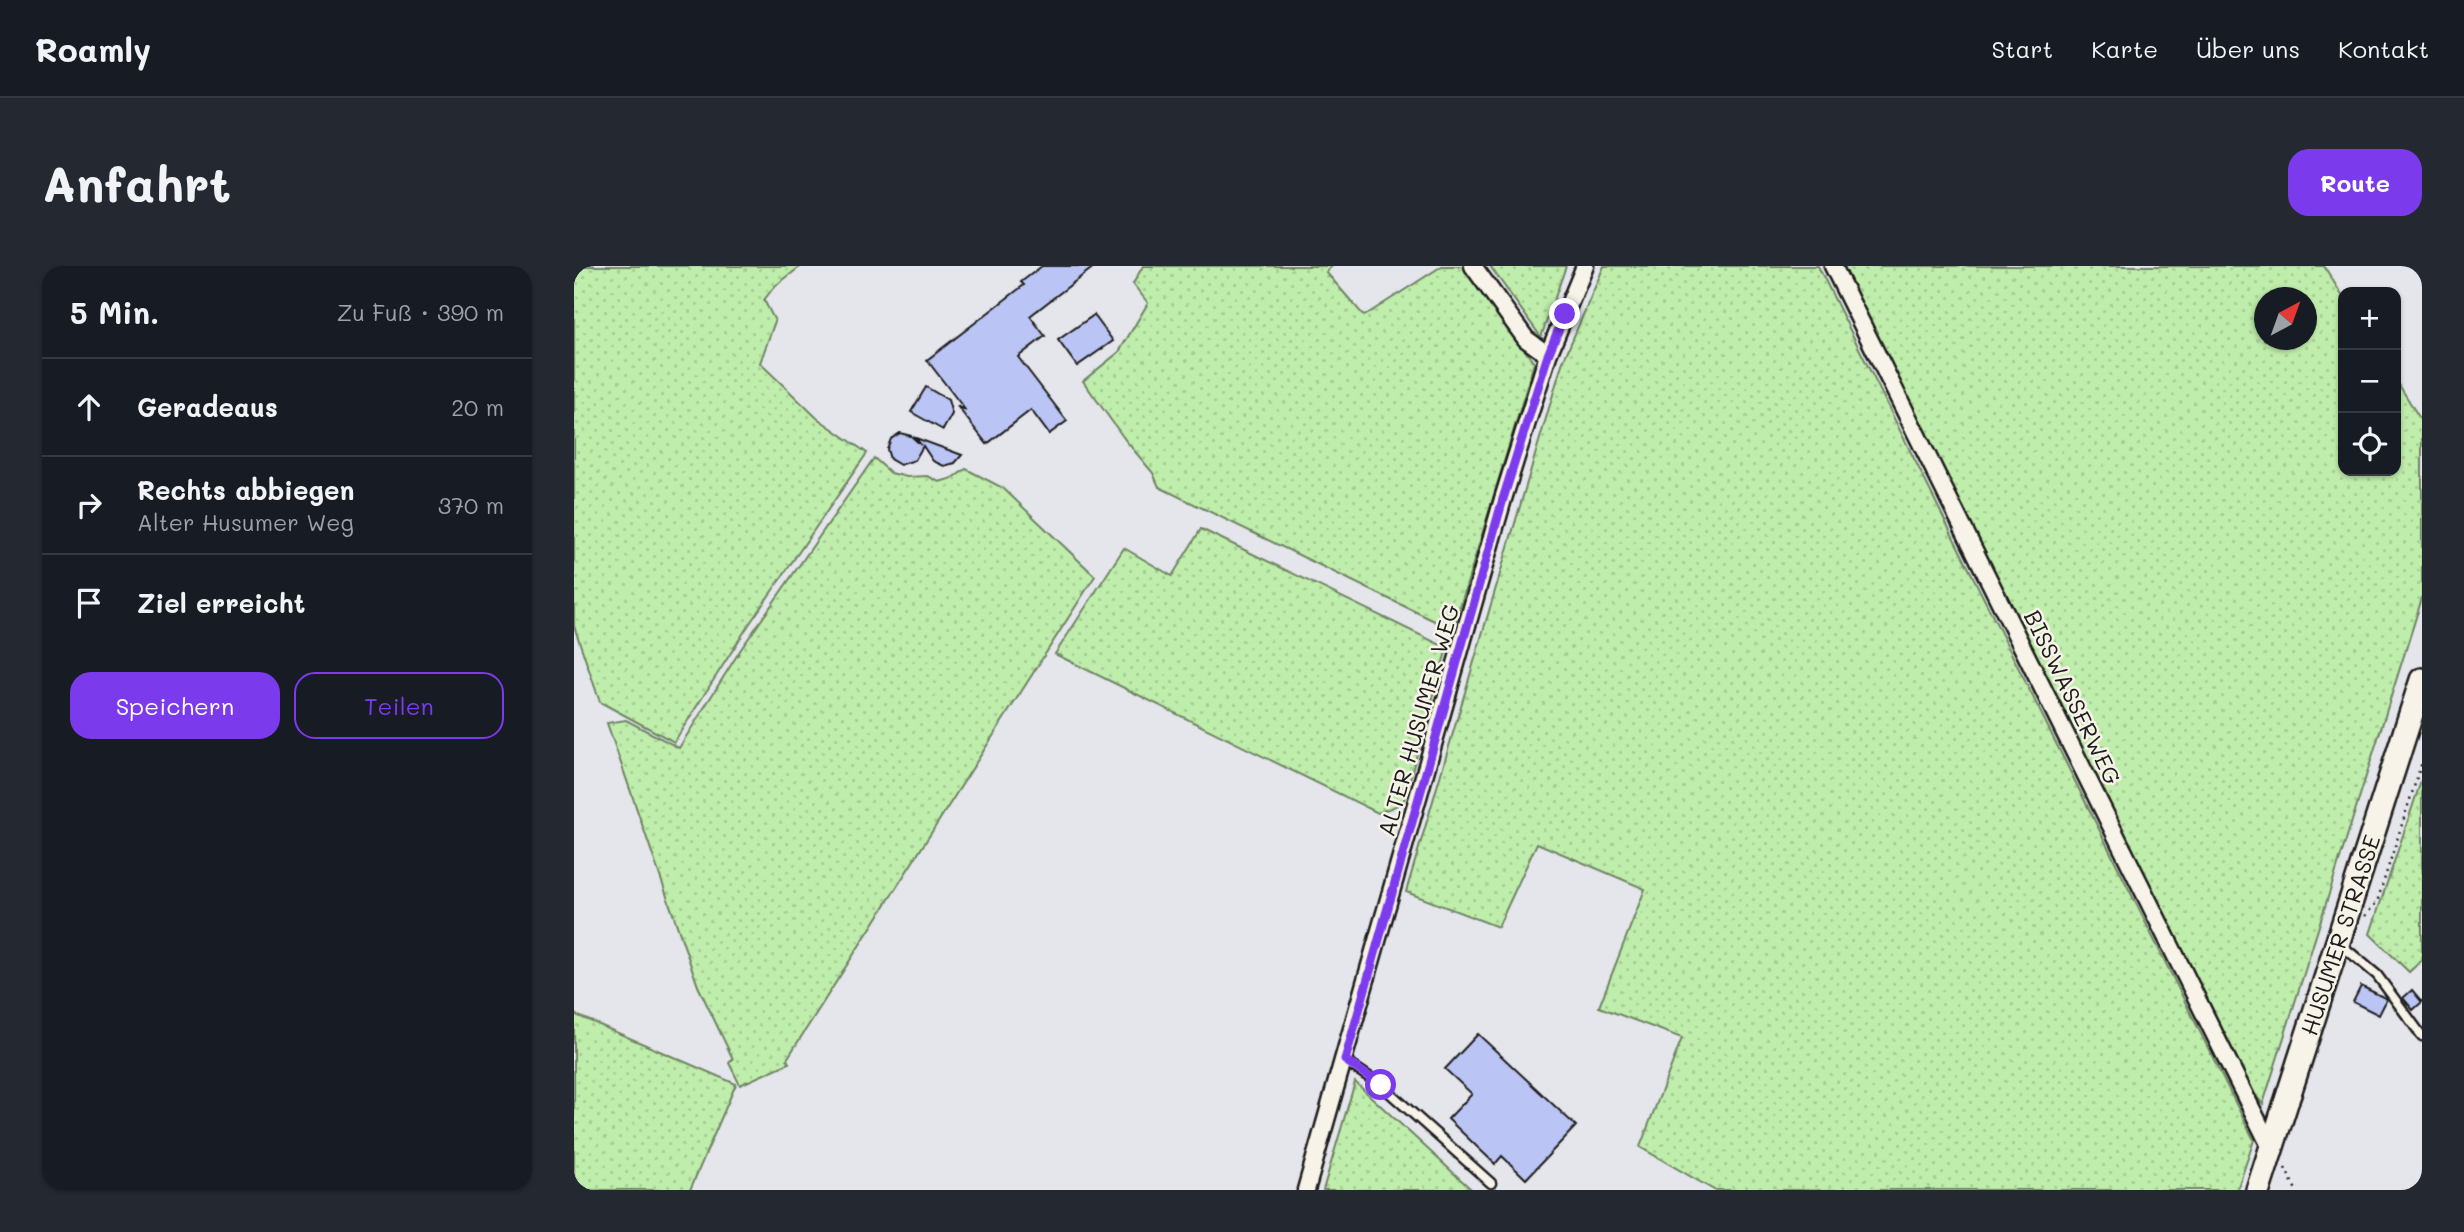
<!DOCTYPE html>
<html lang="de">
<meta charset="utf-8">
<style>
:root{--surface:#171b24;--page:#242831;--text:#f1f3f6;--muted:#9ea1a6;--line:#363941;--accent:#7c3aed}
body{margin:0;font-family:Mali,sans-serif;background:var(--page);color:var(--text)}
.controls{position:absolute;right:21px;top:21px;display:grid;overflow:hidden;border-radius:14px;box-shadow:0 2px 5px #0004}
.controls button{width:63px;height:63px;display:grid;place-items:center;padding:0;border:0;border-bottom:2px solid var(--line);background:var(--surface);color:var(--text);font:35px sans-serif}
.compass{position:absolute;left:1680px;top:21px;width:63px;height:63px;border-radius:50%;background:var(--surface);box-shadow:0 2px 5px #0004;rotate:41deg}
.stop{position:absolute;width:21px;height:21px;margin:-16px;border:5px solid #7c3aed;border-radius:50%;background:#fff}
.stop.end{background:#7c3aed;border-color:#fff;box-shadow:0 2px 7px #0008}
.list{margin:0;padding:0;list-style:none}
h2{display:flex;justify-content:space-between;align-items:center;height:91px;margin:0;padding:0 28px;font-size:30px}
h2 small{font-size:23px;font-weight:400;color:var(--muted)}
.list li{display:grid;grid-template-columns:46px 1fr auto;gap:21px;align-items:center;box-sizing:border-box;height:98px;padding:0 28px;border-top:2px solid var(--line)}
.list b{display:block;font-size:26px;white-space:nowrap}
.list p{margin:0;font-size:23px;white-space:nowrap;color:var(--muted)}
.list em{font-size:23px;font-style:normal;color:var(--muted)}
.actions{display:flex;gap:14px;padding:21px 28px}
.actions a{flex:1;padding:16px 0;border:2px solid var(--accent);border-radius:21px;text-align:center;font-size:24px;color:var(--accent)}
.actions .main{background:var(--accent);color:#fff}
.icon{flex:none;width:38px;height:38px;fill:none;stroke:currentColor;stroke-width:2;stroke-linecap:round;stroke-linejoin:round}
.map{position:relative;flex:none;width:1848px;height:924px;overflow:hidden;border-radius:21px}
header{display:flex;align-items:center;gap:42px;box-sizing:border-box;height:98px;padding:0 35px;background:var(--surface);border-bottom:2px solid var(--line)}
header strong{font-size:33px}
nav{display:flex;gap:38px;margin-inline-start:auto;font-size:24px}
.intro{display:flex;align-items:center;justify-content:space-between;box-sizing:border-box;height:168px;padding:0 42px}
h1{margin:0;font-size:49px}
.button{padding:18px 32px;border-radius:21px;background:var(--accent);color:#fff;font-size:24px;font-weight:700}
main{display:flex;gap:42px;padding:0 42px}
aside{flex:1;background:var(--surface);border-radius:21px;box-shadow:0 2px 5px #0004}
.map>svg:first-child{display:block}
</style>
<header>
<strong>Roamly</strong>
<nav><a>Start</a><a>Karte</a><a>Über uns</a><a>Kontakt</a></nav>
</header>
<div class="intro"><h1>Anfahrt</h1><a class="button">Route</a></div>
<main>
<aside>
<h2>5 Min.<small>Zu Fuß · 390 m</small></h2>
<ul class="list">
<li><svg class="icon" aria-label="ahead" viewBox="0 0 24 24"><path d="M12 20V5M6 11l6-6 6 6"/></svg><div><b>Geradeaus</b></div><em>20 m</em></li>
<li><svg class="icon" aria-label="right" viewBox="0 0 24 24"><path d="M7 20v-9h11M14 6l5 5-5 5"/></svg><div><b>Rechts abbiegen</b><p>Alter Husumer Weg</p></div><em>370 m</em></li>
<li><svg class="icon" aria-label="arrive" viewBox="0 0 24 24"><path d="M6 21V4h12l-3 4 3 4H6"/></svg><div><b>Ziel erreicht</b></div></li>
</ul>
<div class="actions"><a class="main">Speichern</a><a>Teilen</a></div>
</aside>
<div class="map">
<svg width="1848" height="924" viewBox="0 0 1848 924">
<defs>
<pattern id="grass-dots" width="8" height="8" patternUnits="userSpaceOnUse" patternTransform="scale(1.75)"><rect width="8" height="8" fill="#bfedab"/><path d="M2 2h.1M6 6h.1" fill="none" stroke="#a4cb93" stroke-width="1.8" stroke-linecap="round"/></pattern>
</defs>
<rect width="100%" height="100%" fill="#e5e5ec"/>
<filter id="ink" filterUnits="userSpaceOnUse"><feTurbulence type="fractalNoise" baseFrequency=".0143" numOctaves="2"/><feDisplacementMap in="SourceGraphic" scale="14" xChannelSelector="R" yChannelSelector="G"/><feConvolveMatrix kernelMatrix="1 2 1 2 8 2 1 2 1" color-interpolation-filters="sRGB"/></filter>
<g filter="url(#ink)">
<path fill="url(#grass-dots)" stroke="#6e8464" stroke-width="2" fill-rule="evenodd" d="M0,0H227L200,21L190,34L201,55L186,97L243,152L293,187L174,360L100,476L26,436L0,360Z
M569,0H758L752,6L790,50L868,0H890L960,97L879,364L585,221L579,207L552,175L509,115L545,86L574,37L559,18Z
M916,0H992L967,71Z
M1030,0H1244L1680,874L1663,924H1140L1066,881L1108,772L1025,741L1071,623L963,577L924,661L832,626L988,98Z
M1267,0H1750L1769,31V205H1822V114L1848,156V332L1689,838L1681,829ZM1690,32H1732V74H1690Z
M300,192L317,207L333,211L354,210L365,216L379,212L392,203L429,222L521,310L213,793L215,797L166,819L155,797L159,793L124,720L33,457L52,454L105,482L167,383Z
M627,263L873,382L829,537L804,547L481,388L550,282L598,310Z
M1848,512V694L1835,706L1796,668Z
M0,748L162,818L116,924H0Z
M781,816L898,924H749Z"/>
<path fill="#bac5f6" stroke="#1c1c1c" stroke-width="2" d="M468,0H521L456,50L471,70L444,91L493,155L475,168L457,144L413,178L383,140L392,145L353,94L450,19L447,16Z
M520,49L539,75L503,100L484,74Z
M352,121L374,134L378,148L369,164L337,146Z
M326,167L337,170L347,179L342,172L388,189L381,197L370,200L359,195L349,180L341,194L326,199L316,193L313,183L317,173Z
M1787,720L1813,733L1805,749L1779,736Z
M1838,724L1848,736L1839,744L1829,732Z
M904,768L1002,860L952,913L928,890L921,898L874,853L898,828L871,803Z"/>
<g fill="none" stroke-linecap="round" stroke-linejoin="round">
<g stroke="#1c1c1c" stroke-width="13">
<path id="lane" d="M1766,678L1803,709L1848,770
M771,795L807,819L917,917"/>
</g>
<g stroke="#1c1c1c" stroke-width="21">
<path id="street" d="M899,0L952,73L974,89
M1259,0L1697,882
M732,924L929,233L974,89L1011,0"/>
</g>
<g stroke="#1c1c1c" stroke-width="28">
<path id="secondary" d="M1684,924L1848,414"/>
</g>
<path stroke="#1c1c1c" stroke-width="2.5" stroke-dasharray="2 5" stroke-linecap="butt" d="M1791,650L1803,636L1848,496
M1711,902L1722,924"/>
<use href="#lane" stroke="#f7f3e8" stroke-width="8"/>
<use href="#street" stroke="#f7f3e8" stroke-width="16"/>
<use href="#secondary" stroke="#f7f3e8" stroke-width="23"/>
</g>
</g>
<g fill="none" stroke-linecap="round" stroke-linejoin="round" filter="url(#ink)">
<path stroke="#7c3aed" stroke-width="9" d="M807,819L771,794L929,233L974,89L991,48"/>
</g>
<g text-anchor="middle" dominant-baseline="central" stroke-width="5" stroke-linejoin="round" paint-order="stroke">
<g font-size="23" fill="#1c1c1c" stroke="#f7f3e8">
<text transform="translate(1499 431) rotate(64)">BISSWASSERWEG</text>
<text transform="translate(844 454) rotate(-74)">ALTER HUSUMER WEG</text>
<text transform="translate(1766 669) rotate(-72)">HUSUMER STRASSE</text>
</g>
</g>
</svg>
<div class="controls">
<button>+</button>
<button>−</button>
<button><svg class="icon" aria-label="locate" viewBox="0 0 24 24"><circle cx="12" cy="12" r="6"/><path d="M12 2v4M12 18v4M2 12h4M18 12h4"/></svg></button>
</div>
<svg class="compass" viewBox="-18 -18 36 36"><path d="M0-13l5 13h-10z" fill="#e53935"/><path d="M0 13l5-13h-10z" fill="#9ea1a6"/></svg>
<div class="stop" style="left:807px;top:819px"></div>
<div class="stop end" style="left:991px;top:48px"></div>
</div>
</main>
